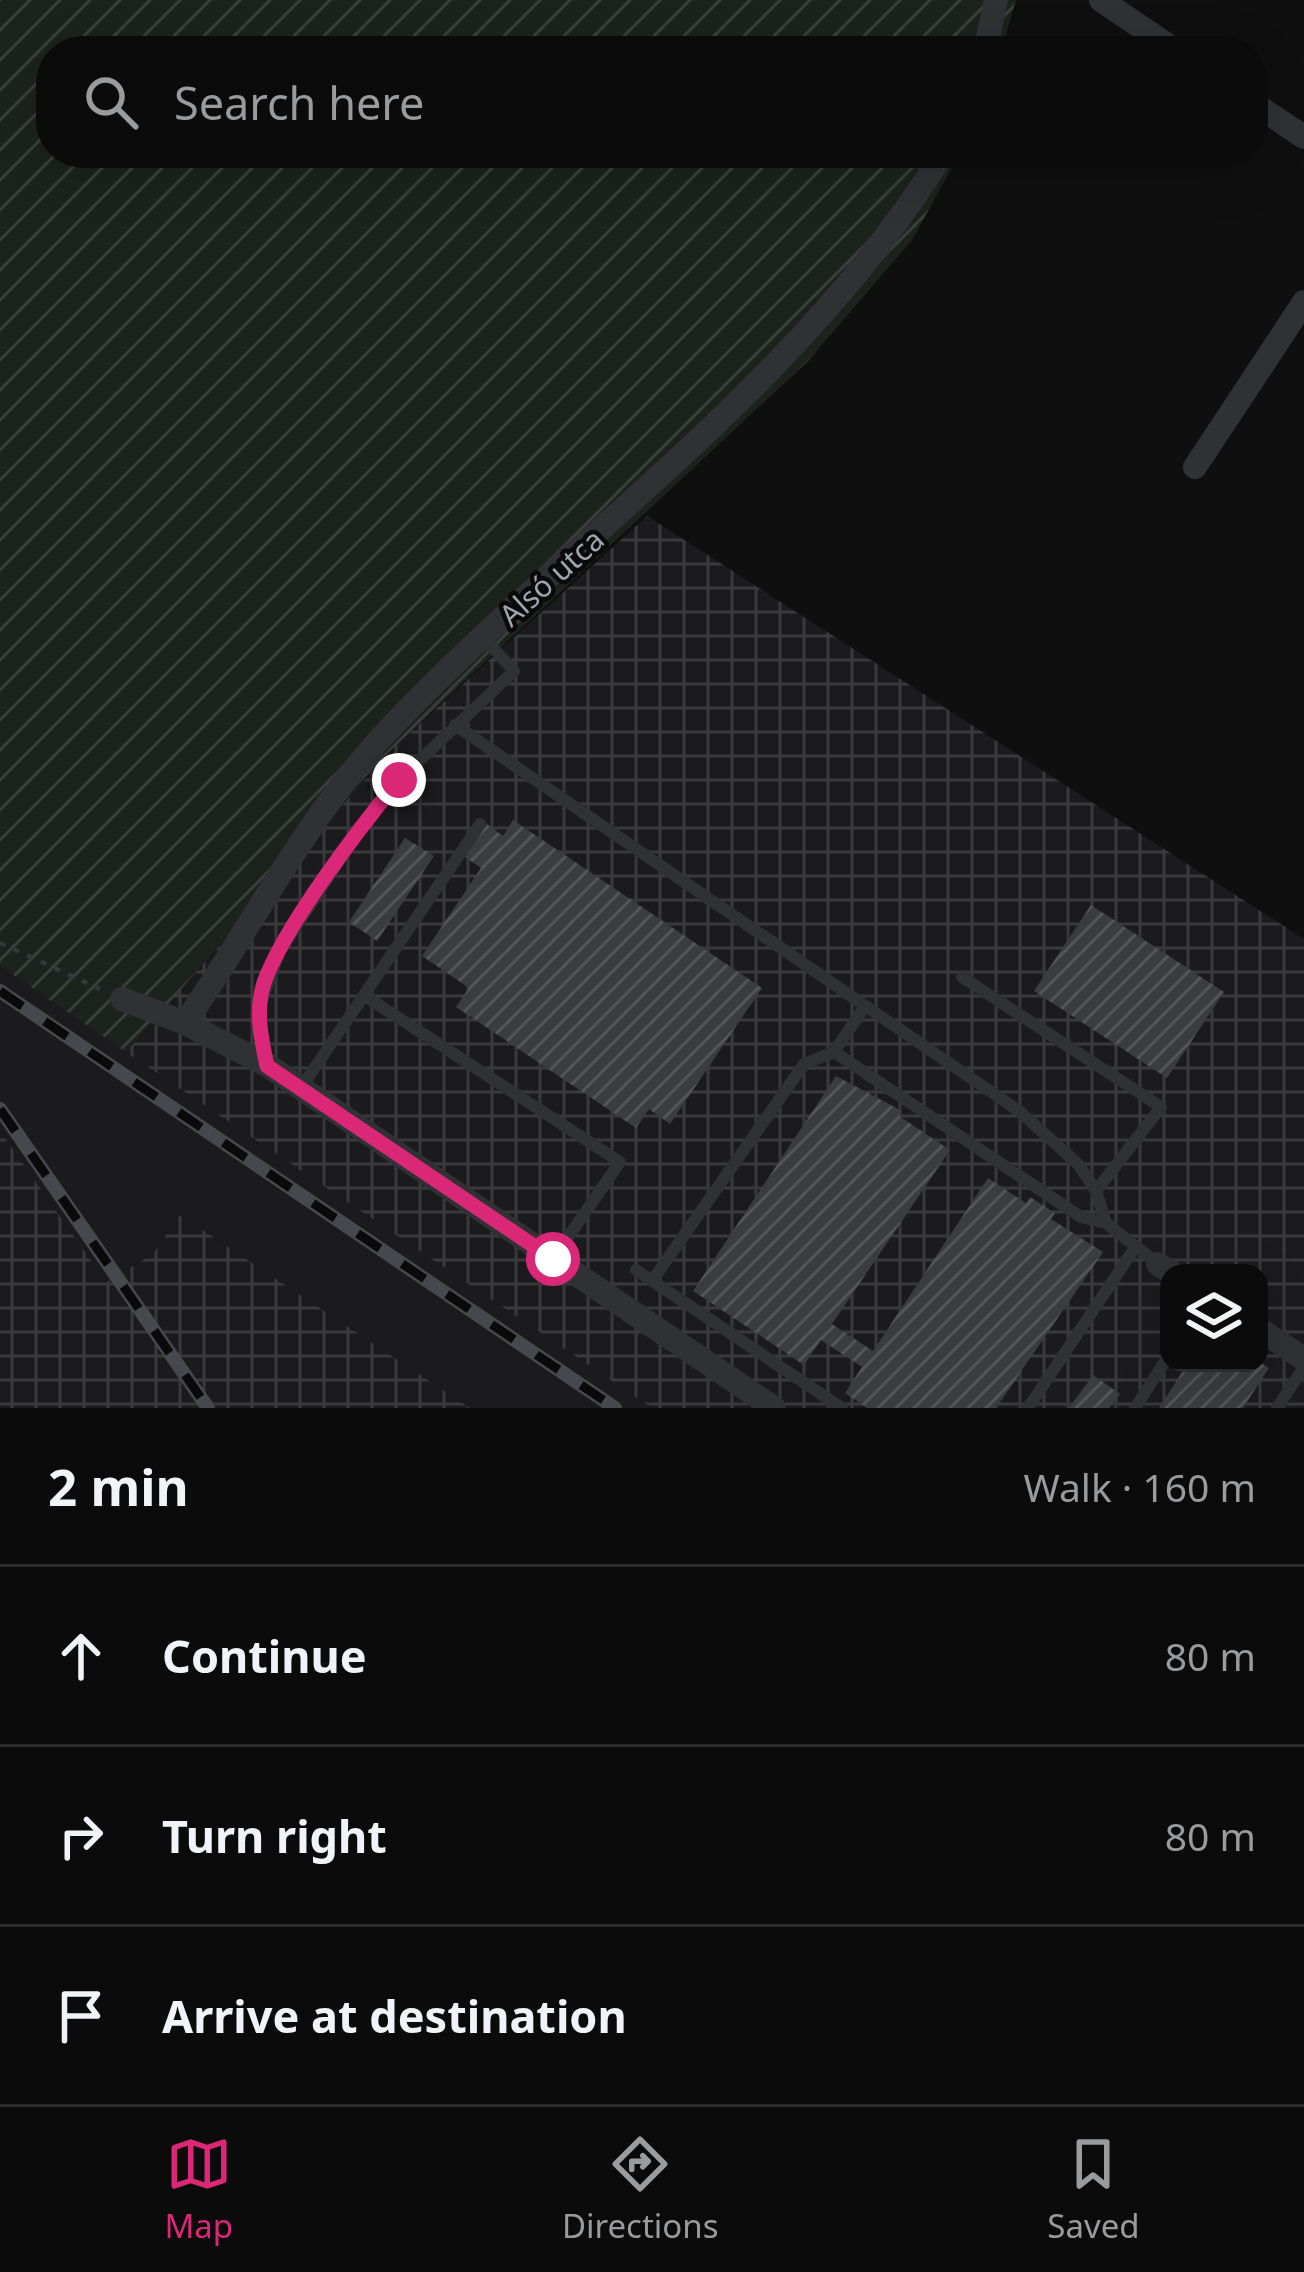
<!DOCTYPE html>
<meta charset="utf-8">
<style>
:root{--surface:#0b0b0c;--page:#141415;--text:#f1f3f6;--muted:#9a9b9d;--line:#2b2b2d;--accent:#db2777}
body{margin:0;font-family:"Noto Sans",sans-serif;background:var(--page);color:var(--text)}
.controls{position:absolute;right:36px;bottom:36px;display:grid;overflow:hidden;border-radius:24px;box-shadow:0 12px 48px #0002}
.controls button{width:108px;height:108px;display:grid;place-items:center;padding:0;border:0;border-bottom:3px solid var(--line);background:var(--surface);color:var(--text);font:60px sans-serif}
.stop{position:absolute;width:36px;height:36px;margin:-27px;border:9px solid #db2777;border-radius:50%;background:#fff}
.stop.end{background:#db2777;border-color:#fff;box-shadow:0 3px 12px #0008}
.list{margin:0;padding:0;list-style:none}
h2{display:flex;justify-content:space-between;align-items:center;height:156px;margin:0;padding:0 48px;font-size:51px}
h2 small{font-size:39px;font-weight:400;color:var(--muted)}
.list li{display:grid;grid-template-columns:78px 1fr auto;gap:36px;align-items:center;box-sizing:border-box;height:180px;padding:0 48px;border-top:3px solid var(--line)}
.list b{display:block;font-size:45px;white-space:nowrap}
.list em{font-size:39px;font-style:normal;color:var(--muted)}
.icon{flex:none;width:66px;height:66px;fill:none;stroke:currentColor;stroke-width:2;stroke-linecap:round;stroke-linejoin:round}
.map{position:relative;flex:none;width:1304px;height:1408px;overflow:hidden}
.search{position:absolute;background:var(--surface);box-shadow:0 12px 48px #0002;left:36px;right:36px;top:36px;height:132px;display:flex;align-items:center;gap:30px;box-sizing:border-box;padding:0 42px;border-radius:48px;color:var(--muted);font-size:45px}
.sheet{height:696px;background:var(--surface)}
nav{display:flex;justify-content:space-around;align-items:center;box-sizing:border-box;height:168px;border-top:3px solid var(--line);background:var(--surface);font-size:33px;color:var(--muted)}
nav a{display:grid;justify-items:center;gap:6px}
nav .on{color:var(--accent)}
.map>svg:first-child{display:block}
</style>
<div class="map">
<svg width="1304" height="1408" viewBox="0 0 1304 1408">
<defs>
<pattern id="industrial-grid" width="8" height="8" patternUnits="userSpaceOnUse" patternTransform="scale(3)"><rect width="8" height="8" fill="#1b1b1d"/><path d="M0 4h8M4 0v8" fill="none" stroke="#39393b"/></pattern>
<pattern id="garden-furrows" width="10" height="10" patternUnits="userSpaceOnUse" patternTransform="scale(3)"><rect width="10" height="10" fill="#1b231c"/><path d="M-1 1l2-2M0 10L10 0M9 11l2-2" fill="none" stroke="#39403b"/></pattern>
<pattern id="building-hatch" width="6" height="6" patternUnits="userSpaceOnUse" patternTransform="scale(3)"><rect width="6" height="6" fill="#3b3c40"/><path d="M-1 1l2-2M0 6l6-6M5 7l2-2" fill="none" stroke="#545559"/></pattern>
</defs>
<rect width="100%" height="100%" fill="#0f0f10"/>
<path fill="#1b1b1d" d="M0,966L427,1254L652,1408H470L180,1215L153,1254L106,1282L0,1131Z"/>
<path fill="url(#industrial-grid)" fill-rule="evenodd" d="M647,516L1304,939V1408H652L126,1052L390,751ZM1169,1273H1259V1363H1169Z
M0,1131L106,1282L153,1254L180,1215L470,1408H0Z"/>
<path fill="url(#garden-furrows)" d="M0,0H1016L1001,51H51V153H960L912,240L808,361L390,751L126,1052L0,966Z"/>
<path fill="url(#building-hatch)" d="M513,820L762,988L670,1124L649,1109L636,1128L456,1007L469,988L422,956L481,868L465,857L487,824L503,836Z
M405,838L434,856L377,941L349,922Z
M1091,905L1224,992L1167,1078L1034,991Z
M836,1076L902,1111L899,1116L950,1150L832,1324L873,1351L988,1178L1026,1203L1030,1197L1055,1213L1051,1219L1103,1252L996,1408H867L845,1393L862,1367L821,1340L804,1365L693,1291Z
M1188,1363H1261L1269,1368L1243,1408H1159Z
M1093,1375L1120,1394L1109,1408H1069Z"/>
<g fill="none" stroke-linecap="round" stroke-linejoin="round">
<path stroke="#36373c" stroke-width="4.5" stroke-dasharray="6 9" stroke-linecap="butt" d="M0,943L100,989"/>
<path stroke="#303135" stroke-width="12" d="M455,725L1019,1111L1079,1165L1096,1191L1106,1223L1157,1263
M962,977L1161,1107L1096,1191
M365,996L620,1162L553,1259
M834,1052L1081,1217L1106,1223
M266,1064L259,1008L280,951L366,820L399,780L514,671L484,638
M301,1088L480,824
M636,1270L842,1408
M652,1281L804,1064L834,1052L863,1009
M1028,1408L1136,1246
M1135,1408L1169,1355
M1277,1408L1304,1367"/>
<path stroke="#303135" stroke-width="24" d="M1101,0L1176,51
M985,51L996,0
M1253,103L1304,137
M1195,467L1304,302
M122,999L185,1023L267,1065L774,1408
M185,1023C254,923 309,812 394,724C578,532 802,383 943,153
M1158,1264L1172,1273
M1259,1329L1304,1359"/>
<g stroke="#47484e" stroke-width="14">
<path id="rail" d="M0,991L615,1408
M0,1109L208,1408"/>
</g>
<use href="#rail" stroke="#0a0a0b" stroke-width="9" stroke-dasharray="27" stroke-linecap="butt"/>
</g>
<g fill="none" stroke-linecap="round" stroke-linejoin="round">
<path stroke="#db2777" stroke-width="15" d="M399,780C360,827 283,928 264,983C255,1011 261,1038 267,1066L553,1259"/>
</g>
<g text-anchor="middle" dominant-baseline="central" stroke-width="9" stroke-linejoin="round" paint-order="stroke">
<g font-size="30" fill="#a0a4b1" stroke="#0a0a0b">
<text transform="translate(551 577) rotate(-42)">Alsó utca</text>
</g>
</g>
</svg>
<div class="controls">
<button><svg class="icon" aria-label="layers" viewBox="0 0 24 24"><path d="M12 4l9 5-9 5-9-5zM3 14l9 5 9-5"/></svg></button>
</div>
<div class="stop" style="left:553px;top:1259px"></div>
<div class="stop end" style="left:399px;top:780px"></div>
<div class="search"><svg class="icon" aria-label="search" viewBox="0 0 24 24"><circle cx="10" cy="10" r="6"/><path d="M15 15l6 6"/></svg>Search here</div>
</div>
<section class="sheet">
<h2>2 min<small>Walk · 160 m</small></h2>
<ul class="list">
<li><svg class="icon" aria-label="ahead" viewBox="0 0 24 24"><path d="M12 20V5M6 11l6-6 6 6"/></svg><div><b>Continue</b></div><em>80 m</em></li>
<li><svg class="icon" aria-label="right" viewBox="0 0 24 24"><path d="M7 20v-9h11M14 6l5 5-5 5"/></svg><div><b>Turn right</b></div><em>80 m</em></li>
<li><svg class="icon" aria-label="arrive" viewBox="0 0 24 24"><path d="M6 21V4h12l-3 4 3 4H6"/></svg><div><b>Arrive at destination</b></div></li>
</ul>
</section>
<nav>
<a class="on"><svg class="icon" aria-label="map" viewBox="0 0 24 24"><path d="M3 6l6-2 6 2 6-2v14l-6 2-6-2-6 2zM9 4v14M15 6v14"/></svg>Map</a>
<a><svg class="icon" aria-label="directions" viewBox="0 0 24 24"><path d="M12 3l9 9-9 9-9-9zM9 14v-3h6M13 9l2 2-2 2"/></svg>Directions</a>
<a><svg class="icon" aria-label="saved" viewBox="0 0 24 24"><path d="M7 4h10v16l-5-4-5 4z"/></svg>Saved</a>
</nav>
